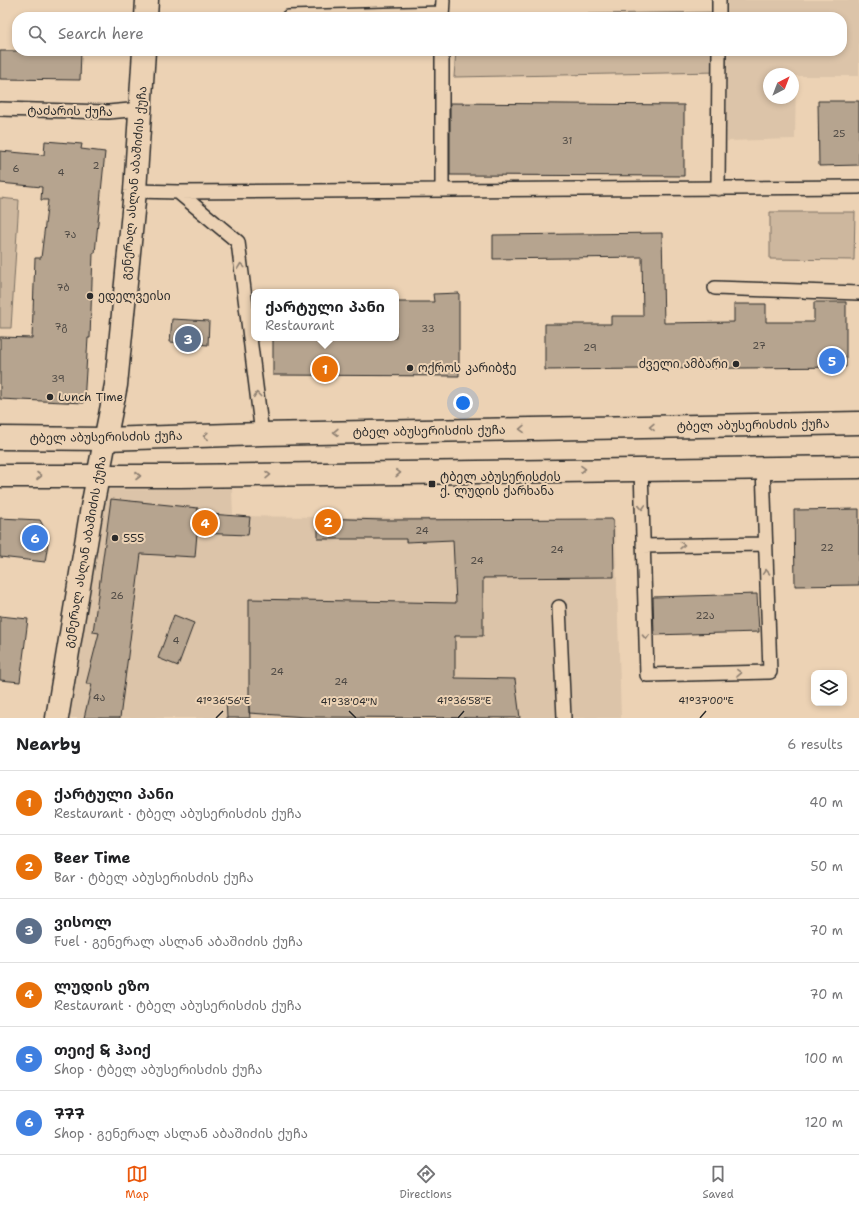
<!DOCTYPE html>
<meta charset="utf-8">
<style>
:root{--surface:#fff;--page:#f6f6f6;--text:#202124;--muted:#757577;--line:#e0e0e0;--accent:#ea580c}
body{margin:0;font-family:"Shantell Sans","Noto Sans Georgian",sans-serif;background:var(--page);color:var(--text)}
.controls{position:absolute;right:12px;bottom:12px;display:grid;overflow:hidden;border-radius:8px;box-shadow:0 2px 6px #0003}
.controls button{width:36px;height:36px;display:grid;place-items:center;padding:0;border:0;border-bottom:1px solid var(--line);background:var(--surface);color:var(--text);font:20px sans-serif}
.compass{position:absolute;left:763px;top:68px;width:36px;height:36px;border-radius:50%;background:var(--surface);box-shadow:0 2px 6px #0003;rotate:42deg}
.you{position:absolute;left:463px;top:403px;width:14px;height:14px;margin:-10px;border:3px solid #fff;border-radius:50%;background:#1a73e8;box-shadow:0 0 0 6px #1a73e833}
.badge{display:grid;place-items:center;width:26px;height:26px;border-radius:50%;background:var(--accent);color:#fff;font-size:13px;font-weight:700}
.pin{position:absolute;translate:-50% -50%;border:2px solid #fff;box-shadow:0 1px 4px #0006}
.popup{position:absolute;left:251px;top:289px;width:148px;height:52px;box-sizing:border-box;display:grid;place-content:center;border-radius:8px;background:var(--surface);filter:drop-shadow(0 1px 3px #0005);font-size:13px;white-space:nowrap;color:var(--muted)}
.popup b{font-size:15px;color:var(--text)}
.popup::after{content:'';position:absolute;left:50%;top:100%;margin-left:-8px;border:8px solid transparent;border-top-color:var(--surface)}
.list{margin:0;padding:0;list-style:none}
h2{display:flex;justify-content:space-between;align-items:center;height:52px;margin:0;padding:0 16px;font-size:17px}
h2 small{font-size:13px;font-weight:400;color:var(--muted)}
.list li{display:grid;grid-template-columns:26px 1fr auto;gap:12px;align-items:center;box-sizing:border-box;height:64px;padding:0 16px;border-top:1px solid var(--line)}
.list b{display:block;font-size:15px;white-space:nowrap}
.list p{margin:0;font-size:13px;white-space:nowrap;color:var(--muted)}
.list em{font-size:13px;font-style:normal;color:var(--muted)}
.icon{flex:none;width:22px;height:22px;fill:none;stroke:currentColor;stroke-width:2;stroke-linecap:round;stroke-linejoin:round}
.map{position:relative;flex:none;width:859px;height:718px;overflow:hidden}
.search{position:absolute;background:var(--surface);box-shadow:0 2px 6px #0003;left:12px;right:12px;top:12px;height:44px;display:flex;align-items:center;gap:10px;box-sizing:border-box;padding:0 14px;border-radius:16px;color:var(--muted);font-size:15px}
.sheet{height:436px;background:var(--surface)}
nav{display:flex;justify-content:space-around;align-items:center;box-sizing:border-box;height:56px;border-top:1px solid var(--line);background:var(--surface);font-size:11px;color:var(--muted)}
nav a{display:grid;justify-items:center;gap:2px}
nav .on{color:var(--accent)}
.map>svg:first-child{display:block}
</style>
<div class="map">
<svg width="859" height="718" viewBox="0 0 859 718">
<rect width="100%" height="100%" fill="#ecd2b4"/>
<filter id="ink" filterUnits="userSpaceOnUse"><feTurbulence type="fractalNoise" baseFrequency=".025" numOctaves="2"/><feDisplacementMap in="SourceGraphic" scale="8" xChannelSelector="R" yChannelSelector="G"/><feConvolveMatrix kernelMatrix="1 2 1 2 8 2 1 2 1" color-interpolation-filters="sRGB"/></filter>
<g filter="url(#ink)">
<path fill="#dcc4a9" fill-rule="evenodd" d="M727,0H859V76H796L795,139L727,141V51H842V17H727ZM769,74H793V98H769Z
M232,488L233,516L615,520L621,718H67L78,649L106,490Z"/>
<path fill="#cdb79e" stroke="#7c7164" d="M719,12V17H459V16Z
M456,51H719V72L454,77Z
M0,198L19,200L11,328H0Z
M770,212H855L854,260L770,259Z"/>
<path fill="#b6a48f" stroke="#2b2b2b" d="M0,51H81L80,80L0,79Z
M818,101H859V165L819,166Z
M450,103L684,105V176L450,175Z
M45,141L82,144L81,149L105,152L95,253H93L90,338H88L84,403L0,399V337L32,338L35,258H41L48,200H41L42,187L0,183V151L44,155Z
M662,233L664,323L734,322V304H766V322H814V302H846V367L545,370V324H611V316H643L642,257L493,259V235Z
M459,293V376L273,375V338H396V302H434L433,294Z
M172,319L209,321L208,345L170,342Z
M111,499L198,508L197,513L250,517L248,535L197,533L195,557L141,554L120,718H84L92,684H86L99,633L93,632Z
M859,509V585L795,586L794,510Z
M0,518L40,520L49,537L45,562L0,557Z
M318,518L383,520L613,519L614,577L483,578V636H455V678L515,679L520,718L306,717L249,713V599L456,603L453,540L406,542V539H318Z
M757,594L759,632L654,635L653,597Z
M174,615L194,623L178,666L158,658Z
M0,616L28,619L20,682L0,680Z
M226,698H248L250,718H227Z"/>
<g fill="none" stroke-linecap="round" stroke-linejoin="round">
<g stroke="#2b2b2b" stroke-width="16">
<path id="service" d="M288,17L442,13
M442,17L443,0
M719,17V0
M442,51V190
M0,109L108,112L141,109
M718,189L719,51
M135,191L178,192L238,242L262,434
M178,192L859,187
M715,288L859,293
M641,468L647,675L770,672L763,467
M643,546L766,544
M559,607L564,718"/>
</g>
<g stroke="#2b2b2b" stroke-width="25">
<path id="tertiary" d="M146,17L147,0
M57,718L92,507L116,385L135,191L144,51"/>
</g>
<g stroke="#2b2b2b" stroke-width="25">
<path id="secondary" d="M0,438L105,439L262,434L859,423
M0,476H179L859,467"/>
</g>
<use href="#service" stroke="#ecd2b4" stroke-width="13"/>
<use href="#tertiary" stroke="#ecd2b4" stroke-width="22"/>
<use href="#secondary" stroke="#ecd2b4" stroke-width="22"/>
</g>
<defs><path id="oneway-chevron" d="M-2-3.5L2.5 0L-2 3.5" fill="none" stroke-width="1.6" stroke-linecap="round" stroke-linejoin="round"/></defs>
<g stroke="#8c7e70">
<use href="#oneway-chevron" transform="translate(241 266) rotate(-97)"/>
<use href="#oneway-chevron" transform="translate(257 395) rotate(-97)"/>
<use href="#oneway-chevron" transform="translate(652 427) rotate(179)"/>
<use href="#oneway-chevron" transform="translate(522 429) rotate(179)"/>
<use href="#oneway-chevron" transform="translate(336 432) rotate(179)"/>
<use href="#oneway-chevron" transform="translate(206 436) rotate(178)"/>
<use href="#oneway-chevron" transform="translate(583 469) rotate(-1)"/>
<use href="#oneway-chevron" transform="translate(398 473) rotate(-1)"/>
<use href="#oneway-chevron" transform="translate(268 475) rotate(-1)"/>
<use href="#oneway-chevron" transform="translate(39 476)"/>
<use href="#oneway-chevron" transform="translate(138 476)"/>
<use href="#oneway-chevron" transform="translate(642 507) rotate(88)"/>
<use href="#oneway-chevron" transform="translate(682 545) rotate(-1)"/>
<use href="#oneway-chevron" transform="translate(766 572) rotate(-92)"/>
<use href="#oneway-chevron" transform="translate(646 637) rotate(88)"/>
<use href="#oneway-chevron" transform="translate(739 673) rotate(-2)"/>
</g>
</g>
<path fill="none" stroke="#2b2b2b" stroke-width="1.5" d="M349,711L356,718M216,718L223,711M458,718L464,711M700,718L706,711"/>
<g fill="#2b2b2b" stroke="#ecd2b4" stroke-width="1.5">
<circle cx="90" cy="296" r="4"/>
<circle cx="736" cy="364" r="4"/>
<circle cx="410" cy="368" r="4"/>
<circle cx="50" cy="397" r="4"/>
<rect x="428" y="480" width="8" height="8" rx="2"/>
<circle cx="115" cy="538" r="4"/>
</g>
<g text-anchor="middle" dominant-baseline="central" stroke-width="4" stroke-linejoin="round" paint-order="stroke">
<g font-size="10" fill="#4e4944">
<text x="839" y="133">25</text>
<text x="567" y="140">31</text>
<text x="96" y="165">2</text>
<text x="16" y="168">6</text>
<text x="61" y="172">4</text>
<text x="70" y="234">7ა</text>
<text x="63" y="287">7ბ</text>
<text x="61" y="326">7გ</text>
<text x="428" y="328">33</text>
<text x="759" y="345">27</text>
<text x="590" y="347">29</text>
<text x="58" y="378">39</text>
<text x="422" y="530">24</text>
<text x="827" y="547">22</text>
<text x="557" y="549">24</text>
<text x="477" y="560">24</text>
<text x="117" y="595">26</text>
<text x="705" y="615">22ა</text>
<text x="176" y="640">4</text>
<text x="277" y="671">24</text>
<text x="341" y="681">24</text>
<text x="99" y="697">4ა</text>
</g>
<g font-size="12" fill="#2b2b2b" stroke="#ecd2b4">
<text transform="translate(70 111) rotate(1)">ტაძარის ქუჩა</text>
<text transform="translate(134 183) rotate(-85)">გენერალ ასლან აბაშიძის ქუჩა</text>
<text transform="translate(753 425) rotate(-1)">ტბელ აბუსერისძის ქუჩა</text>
<text transform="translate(429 431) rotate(-1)">ტბელ აბუსერისძის ქუჩა</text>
<text transform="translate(106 437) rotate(-1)">ტბელ აბუსერისძის ქუჩა</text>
<text transform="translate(85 552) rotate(-80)">გენერალ ასლან აბაშიძის ქუჩა</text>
</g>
<g font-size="12" fill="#2b2b2b" stroke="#ecd2b4" text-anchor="start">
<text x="98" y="296">ედელვეისი</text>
<text x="728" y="364" text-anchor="end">ძველი ამბარი</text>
<text x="418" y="368">ოქროს კარიბჭე</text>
<text x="58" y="397">Lunch Time</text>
<text x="440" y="477">ტბელ აბუსერისძის<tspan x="440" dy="14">ქ. ლუდის ქარხანა</tspan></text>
<text x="123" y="538">555</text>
</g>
</g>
<g font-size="10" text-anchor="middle" fill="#2b2b2b" stroke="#ecd2b4" stroke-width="4" stroke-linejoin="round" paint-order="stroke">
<text x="223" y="704">41°36'56"E</text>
<text x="464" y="704">41°36'58"E</text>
<text x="706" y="704">41°37'00"E</text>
<text x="349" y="705">41°38'04"N</text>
</g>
</svg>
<div class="controls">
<button><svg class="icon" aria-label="layers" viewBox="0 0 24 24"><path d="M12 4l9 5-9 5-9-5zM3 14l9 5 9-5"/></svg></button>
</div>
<svg class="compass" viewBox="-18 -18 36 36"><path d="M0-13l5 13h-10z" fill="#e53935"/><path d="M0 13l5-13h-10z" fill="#757577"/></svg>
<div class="you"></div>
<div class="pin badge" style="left:325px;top:369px;background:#e8710a">1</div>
<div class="popup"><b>ქარტული პანი</b>Restaurant</div>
<div class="pin badge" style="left:328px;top:522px;background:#e8710a">2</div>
<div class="pin badge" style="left:188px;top:339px;background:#5c6f8a">3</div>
<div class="pin badge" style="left:205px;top:523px;background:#e8710a">4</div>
<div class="pin badge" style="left:832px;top:361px;background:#3f7fe0">5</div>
<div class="pin badge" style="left:35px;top:538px;background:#3f7fe0">6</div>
<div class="search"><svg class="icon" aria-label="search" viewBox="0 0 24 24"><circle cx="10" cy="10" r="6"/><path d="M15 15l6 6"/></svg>Search here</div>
</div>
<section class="sheet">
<h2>Nearby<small>6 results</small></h2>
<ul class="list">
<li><span class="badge" style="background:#e8710a">1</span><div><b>ქარტული პანი</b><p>Restaurant · ტბელ აბუსერისძის ქუჩა</p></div><em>40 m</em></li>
<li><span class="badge" style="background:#e8710a">2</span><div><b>Beer Time</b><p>Bar · ტბელ აბუსერისძის ქუჩა</p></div><em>50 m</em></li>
<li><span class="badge" style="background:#5c6f8a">3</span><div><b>ვისოლ</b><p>Fuel · გენერალ ასლან აბაშიძის ქუჩა</p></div><em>70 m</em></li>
<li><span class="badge" style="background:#e8710a">4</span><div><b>ლუდის ეზო</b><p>Restaurant · ტბელ აბუსერისძის ქუჩა</p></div><em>70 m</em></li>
<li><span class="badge" style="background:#3f7fe0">5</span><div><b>თეიქ &amp; ჰაიქ</b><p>Shop · ტბელ აბუსერისძის ქუჩა</p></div><em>100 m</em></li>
<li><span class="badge" style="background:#3f7fe0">6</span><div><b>777</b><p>Shop · გენერალ ასლან აბაშიძის ქუჩა</p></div><em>120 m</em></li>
</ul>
</section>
<nav>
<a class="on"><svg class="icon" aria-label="map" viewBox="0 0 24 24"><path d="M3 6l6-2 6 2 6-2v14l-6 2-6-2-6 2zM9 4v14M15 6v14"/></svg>Map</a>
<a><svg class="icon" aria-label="directions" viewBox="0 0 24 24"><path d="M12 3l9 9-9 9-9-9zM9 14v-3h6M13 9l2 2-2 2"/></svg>Directions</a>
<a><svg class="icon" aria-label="saved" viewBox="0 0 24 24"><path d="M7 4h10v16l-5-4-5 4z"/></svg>Saved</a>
</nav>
